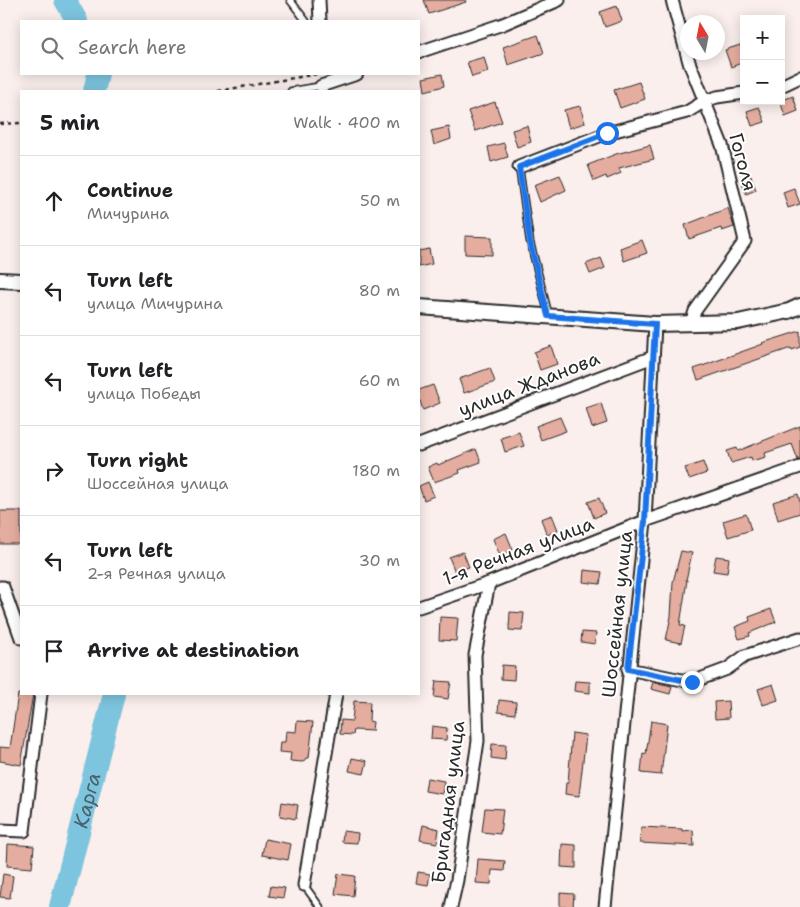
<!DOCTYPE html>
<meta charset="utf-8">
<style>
:root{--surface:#fff;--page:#f6f6f6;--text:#202124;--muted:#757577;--line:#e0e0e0}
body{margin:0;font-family:"Shantell Sans",sans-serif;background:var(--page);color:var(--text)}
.controls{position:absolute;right:15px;top:15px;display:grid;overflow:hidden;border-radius:0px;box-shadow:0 2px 12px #0003}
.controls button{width:45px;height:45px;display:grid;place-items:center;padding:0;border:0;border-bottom:1px solid var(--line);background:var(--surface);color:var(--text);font:25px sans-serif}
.compass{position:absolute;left:680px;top:15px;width:45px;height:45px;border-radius:50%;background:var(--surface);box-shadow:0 2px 12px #0003;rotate:350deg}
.stop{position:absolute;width:15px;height:15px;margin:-11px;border:4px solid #1a73e8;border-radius:50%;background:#fff}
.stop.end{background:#1a73e8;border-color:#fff;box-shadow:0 1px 5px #0008}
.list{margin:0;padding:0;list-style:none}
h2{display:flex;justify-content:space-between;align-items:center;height:65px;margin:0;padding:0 20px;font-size:21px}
h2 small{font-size:16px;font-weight:400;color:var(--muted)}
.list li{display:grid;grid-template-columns:32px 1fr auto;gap:15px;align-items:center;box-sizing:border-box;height:90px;padding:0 20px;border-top:1px solid var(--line)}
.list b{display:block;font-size:19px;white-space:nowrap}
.list p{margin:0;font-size:16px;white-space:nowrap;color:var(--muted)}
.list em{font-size:16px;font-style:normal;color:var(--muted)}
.icon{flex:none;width:28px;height:28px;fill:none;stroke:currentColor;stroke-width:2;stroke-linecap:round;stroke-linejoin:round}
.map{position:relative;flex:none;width:800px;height:907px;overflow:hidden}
.search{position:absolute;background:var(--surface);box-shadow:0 2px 12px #0003;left:20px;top:20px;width:400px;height:55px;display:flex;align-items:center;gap:12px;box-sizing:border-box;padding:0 18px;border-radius:0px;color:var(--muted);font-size:19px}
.panel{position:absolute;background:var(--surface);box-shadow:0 2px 12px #0003;left:20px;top:90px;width:400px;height:605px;border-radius:0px}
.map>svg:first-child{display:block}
</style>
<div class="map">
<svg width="800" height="907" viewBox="0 0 800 907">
<rect width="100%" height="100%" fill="#faefec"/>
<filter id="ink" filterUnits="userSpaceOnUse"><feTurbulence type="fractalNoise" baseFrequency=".02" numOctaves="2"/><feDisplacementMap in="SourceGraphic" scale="10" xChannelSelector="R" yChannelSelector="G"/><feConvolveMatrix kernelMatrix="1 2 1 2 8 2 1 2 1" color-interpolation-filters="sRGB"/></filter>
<g filter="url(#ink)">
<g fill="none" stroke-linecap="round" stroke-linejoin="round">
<g stroke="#7dc4de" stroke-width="22">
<path d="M65,0L77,21"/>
<path d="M94,91L98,74"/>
<path id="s1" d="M60,907L114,694"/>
</g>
</g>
<path fill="#e5ad9f" stroke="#2b2b2b" d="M424,0H465L466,2L429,14Z
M617,6L622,21L605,27L600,12Z
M538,35L544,53L508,65L503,47Z
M740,45L744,54V62L731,67L725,50Z
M484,57L488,72L472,77L467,62Z
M442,74L444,86L425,91L423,78Z
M639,82L645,99L620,108L614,90Z
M793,96L798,111L785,116L780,101Z
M495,102L502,122L475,131L468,111Z
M580,106L585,123L569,128L564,110Z
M759,107L765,122L752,126L747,111Z
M527,126L531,142L517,147L512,130Z
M449,127L451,139L434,145L431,131Z
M504,143L508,157L491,162L488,147Z
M650,145L654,159L619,168L621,173L607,179L606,176L594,181L588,165L616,154Z
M560,175L566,190L540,202L534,185Z
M751,176L756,190L746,194L741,179Z
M794,188L800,204L788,208L783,192Z
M728,208L734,227L722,231L721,228L689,239L685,225Z
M465,236L492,237V255L465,254Z
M642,240L647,253L624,261L620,248Z
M429,249L432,264L419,267V251Z
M601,258L605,268L590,274L586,264Z
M800,331V347L792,350L791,348L698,380L694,369L763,344L762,343Z
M551,346L557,364L540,370L534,352Z
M490,368L495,382L464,393L459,379Z
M433,385L440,403L423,410L419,398V390Z
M601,403L607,423L592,428L586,408Z
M560,417L566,431L541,440L536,426Z
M800,426V460H798L792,444L765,453L766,457L752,461L751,457L731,463L727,451L737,448L738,451Z
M519,432L524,446L505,452L501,438Z
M476,449L481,462L459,470L460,473L434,482L428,467L437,463L438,465Z
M703,462L707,473L689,479L685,468Z
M428,482L434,496L424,500L419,486Z
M798,494L800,502V513L778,520L773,502Z
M599,498L605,513L594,518L588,502Z
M0,511H21V544H0Z
M746,514L751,530L728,537L723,521Z
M552,515L558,530L547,535L541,519Z
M506,533L513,550L500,556L493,539Z
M681,551L692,553L686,580H687L680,625L685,626L681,643L666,640L671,616L673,582Z
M463,552L469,567L455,572L449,557Z
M716,556L729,558L727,573L713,571Z
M584,570L602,572L600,584L583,582Z
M771,609L776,622L749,633L750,636L739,639L735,627L750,621L749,617Z
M510,612L524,613L522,631L509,630Z
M440,617L458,618L456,641L439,640Z
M582,632L596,633L595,644L581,642Z
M502,665L515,666L514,680L501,679Z
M436,681L451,682L448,699L434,697Z
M575,681L590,682V693L574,691Z
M653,682L672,686L670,694L651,689Z
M773,684L778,700L763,705L758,689Z
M18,694H33L21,765L0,761V747L10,748Z
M499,700L516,702L515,714L498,712Z
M354,701L370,702L369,721L373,722L372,731L354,730L353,735L340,734L341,720L352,721Z
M728,701L729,718L715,719L714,702Z
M297,721L313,722L309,758H306L303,762L290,761L291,753L279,752L280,742H285L286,731L296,732Z
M651,721L667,724L661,775L641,773L643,753L646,754Z
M432,726L447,728L446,740L431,739Z
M572,733L586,735L579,796L565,794L566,783H568Z
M492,744L506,745L505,760L491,758Z
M352,758L367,761L364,774L349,771Z
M427,778L444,781L442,794L425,791Z
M282,802L298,805L296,819L280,816Z
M485,808L503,809L500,834L482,832Z
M423,825L439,829L437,843L420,840Z
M641,827L682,829V831L693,830L694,846L640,843Z
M343,831L358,833L357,843L342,842Z
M265,839L291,844L288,860L262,855Z
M8,844L34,846L32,868L7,866Z
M562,844L576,845V868L561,867Z
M478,859L505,861L504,871L492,870L491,884L476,883Z
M418,872L430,874L428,885L416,883Z
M3,874L13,876L10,898L0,897Z
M338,874L355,876L353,896L335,894Z
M271,886L285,888L283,898L269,896Z
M560,893L574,894L573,907H560Z"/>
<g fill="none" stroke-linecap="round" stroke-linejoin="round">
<g stroke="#2b2b2b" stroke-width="9">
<path id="service" d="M290,0L306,21
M291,91L321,86
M519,167L530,242L549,316
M304,885L320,907"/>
</g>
<g stroke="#2b2b2b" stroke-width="15">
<path id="minor" d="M319,0L320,21
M672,0L689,62L722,145L745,241L695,311L691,323
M419,52L503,24L559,0
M321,86L357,74
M781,86L800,77
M519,167L607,133L687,112L705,101L717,97L744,93
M419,445L653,357
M0,587H3L21,638
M419,607L489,583L645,521L800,467
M628,669L692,682L727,669L745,656L800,638
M0,830L24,831L41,694
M304,885L336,694
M451,907L457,880L478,741L475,655L489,583
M605,907L645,521L655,324"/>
</g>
<g stroke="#2b2b2b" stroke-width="18">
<path id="tertiary" d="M0,280L21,281
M419,307L655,324L738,322L789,311L800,306"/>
</g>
<path stroke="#2b2b2b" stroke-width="2.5" stroke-dasharray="4 4" stroke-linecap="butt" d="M218,91L317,74
M0,124L21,123"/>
<use href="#service" stroke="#fff" stroke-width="5.5"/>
<use href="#minor" stroke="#fff" stroke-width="11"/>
<use href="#tertiary" stroke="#fff" stroke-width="14"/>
</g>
</g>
<g fill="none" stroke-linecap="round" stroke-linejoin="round" filter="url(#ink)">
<path stroke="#1a73e8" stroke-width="6" d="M607,133L519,167L530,242L548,316L655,324L645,521L628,669L692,682"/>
</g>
<g text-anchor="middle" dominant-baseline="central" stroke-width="4" stroke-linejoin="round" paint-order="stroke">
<g font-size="19" fill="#2b2b2b" stroke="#fff">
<text transform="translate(743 162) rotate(75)">Гоголя</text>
<text transform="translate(529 384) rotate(-21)">улица Жданова</text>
<text transform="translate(518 551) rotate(-21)">1-я Речная улица</text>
<text transform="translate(617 614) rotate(-84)">Шоссейная улица</text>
<text transform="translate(448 802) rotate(-83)">Бригадная улица</text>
</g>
<g font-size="20" font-style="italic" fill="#48616a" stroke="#fff">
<text stroke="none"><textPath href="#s1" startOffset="110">Карга</textPath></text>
</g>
</g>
</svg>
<div class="controls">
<button>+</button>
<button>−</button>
</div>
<svg class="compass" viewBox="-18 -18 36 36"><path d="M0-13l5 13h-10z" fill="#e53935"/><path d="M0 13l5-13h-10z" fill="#757577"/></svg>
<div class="stop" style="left:607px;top:133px"></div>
<div class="stop end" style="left:692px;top:682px"></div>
<div class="search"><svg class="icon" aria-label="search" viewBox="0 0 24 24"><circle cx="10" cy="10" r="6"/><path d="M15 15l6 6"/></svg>Search here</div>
<section class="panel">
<h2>5 min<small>Walk · 400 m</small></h2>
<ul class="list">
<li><svg class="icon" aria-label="ahead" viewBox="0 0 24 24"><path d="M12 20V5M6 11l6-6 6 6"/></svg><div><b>Continue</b><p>Мичурина</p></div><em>50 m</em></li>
<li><svg class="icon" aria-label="left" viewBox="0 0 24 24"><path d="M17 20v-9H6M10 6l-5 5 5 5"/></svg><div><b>Turn left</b><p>улица Мичурина</p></div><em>80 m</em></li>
<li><svg class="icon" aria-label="left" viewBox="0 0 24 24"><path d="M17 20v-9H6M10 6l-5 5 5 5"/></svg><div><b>Turn left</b><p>улица Победы</p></div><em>60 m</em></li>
<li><svg class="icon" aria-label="right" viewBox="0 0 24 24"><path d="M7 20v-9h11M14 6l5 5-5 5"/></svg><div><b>Turn right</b><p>Шоссейная улица</p></div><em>180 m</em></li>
<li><svg class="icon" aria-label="left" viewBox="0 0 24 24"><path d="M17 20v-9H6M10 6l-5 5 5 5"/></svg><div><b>Turn left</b><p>2-я Речная улица</p></div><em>30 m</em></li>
<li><svg class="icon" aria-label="arrive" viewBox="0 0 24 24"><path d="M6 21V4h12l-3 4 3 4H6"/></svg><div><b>Arrive at destination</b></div></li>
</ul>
</section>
</div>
